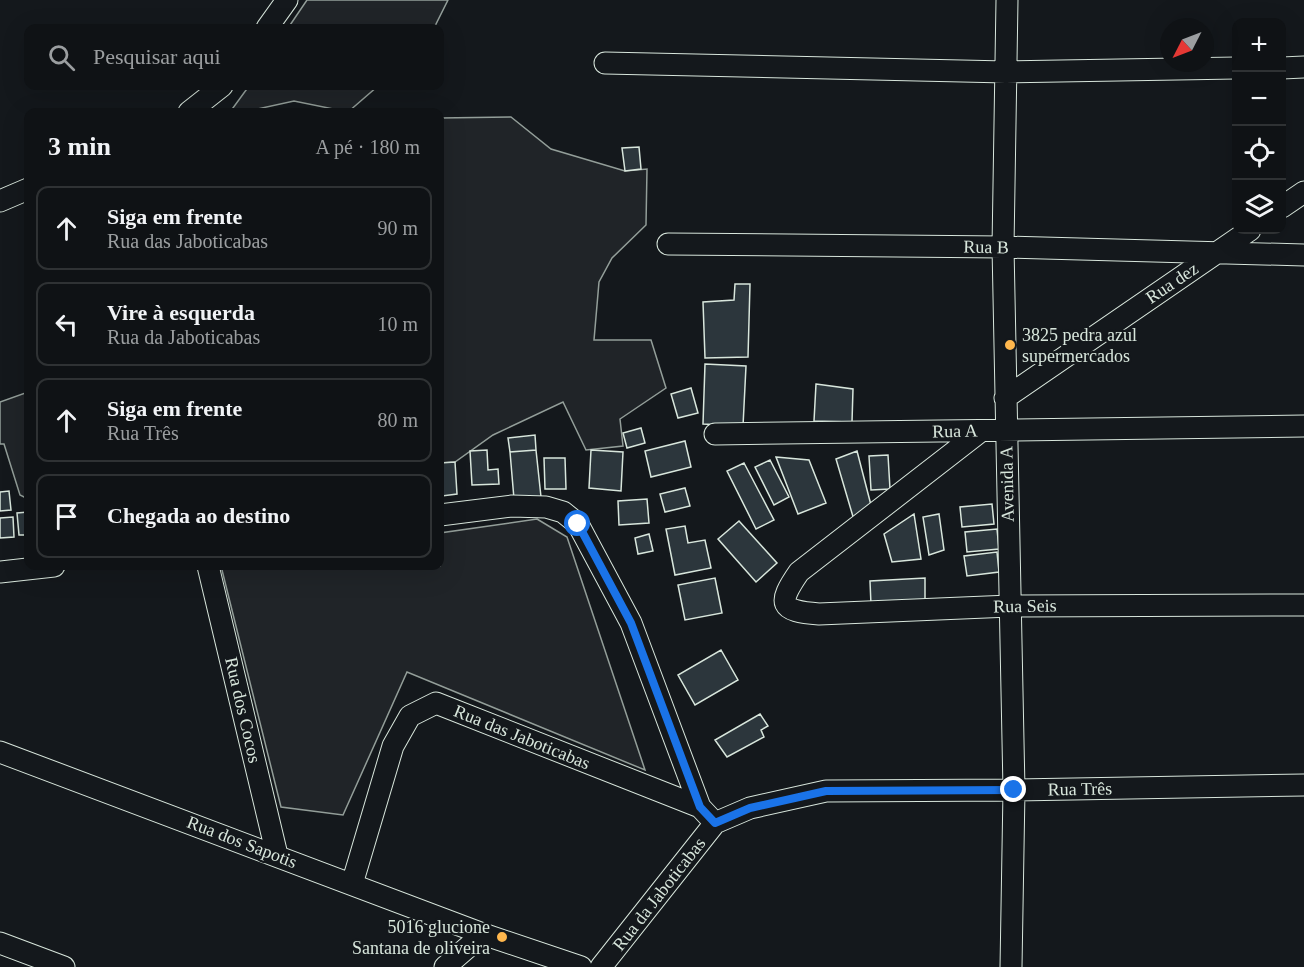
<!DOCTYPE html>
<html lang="pt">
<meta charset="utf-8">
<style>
:root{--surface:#0f1215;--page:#181b1e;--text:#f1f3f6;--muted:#9b9ea0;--line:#2f3234}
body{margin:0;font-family:Georgia,serif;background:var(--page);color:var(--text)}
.controls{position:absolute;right:18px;top:18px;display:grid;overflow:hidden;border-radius:12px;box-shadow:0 6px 24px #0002}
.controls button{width:54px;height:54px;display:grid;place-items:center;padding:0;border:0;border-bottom:2px solid var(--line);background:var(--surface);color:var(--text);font:30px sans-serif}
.compass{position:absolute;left:1160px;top:18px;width:54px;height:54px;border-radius:50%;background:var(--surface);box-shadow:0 6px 24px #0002;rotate:228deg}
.stop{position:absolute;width:18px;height:18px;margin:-14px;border:4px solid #1a73e8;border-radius:50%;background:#fff}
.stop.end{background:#1a73e8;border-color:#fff;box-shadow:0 2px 6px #0008}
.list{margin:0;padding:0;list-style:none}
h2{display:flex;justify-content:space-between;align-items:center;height:78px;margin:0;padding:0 24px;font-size:26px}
h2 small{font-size:20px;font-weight:400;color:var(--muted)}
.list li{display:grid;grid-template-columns:39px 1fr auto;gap:18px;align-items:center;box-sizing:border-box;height:84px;margin:0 12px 12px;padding:0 12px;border:2px solid var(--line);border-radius:12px}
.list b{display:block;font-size:22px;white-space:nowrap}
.list p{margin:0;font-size:20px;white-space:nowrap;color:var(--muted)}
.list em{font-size:20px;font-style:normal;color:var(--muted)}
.icon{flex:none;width:33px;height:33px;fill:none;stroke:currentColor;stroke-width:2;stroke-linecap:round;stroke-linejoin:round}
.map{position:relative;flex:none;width:1304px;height:967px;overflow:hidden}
.search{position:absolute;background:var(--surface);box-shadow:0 6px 24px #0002;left:24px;top:24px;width:420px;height:66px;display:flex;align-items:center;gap:15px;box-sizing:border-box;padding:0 21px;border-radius:12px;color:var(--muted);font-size:22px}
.panel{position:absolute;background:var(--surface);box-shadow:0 6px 24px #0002;left:24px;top:108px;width:420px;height:462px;border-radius:12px}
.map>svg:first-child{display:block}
</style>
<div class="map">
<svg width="1304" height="967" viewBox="0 0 1304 967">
<rect width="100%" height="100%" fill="#14181c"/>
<path fill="#202428" stroke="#939e99" stroke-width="1.5" d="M307,0H448L434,28H288Z
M249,86H378L348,112L294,101L244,112H230Z
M511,117L551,149L625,171L647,169L646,225L612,258L599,282L594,340H651L666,388L620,419L623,446L586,450L563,402L493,435L455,462L440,463V118Z
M28,392V499L20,495L4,444H0V402Z
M537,519L567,537L645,770L407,672L343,815L281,807L221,566H440V533Z"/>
<path fill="#2c363c" stroke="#d8e6dc" stroke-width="1.5" d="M639,147L641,169L625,171L622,148Z
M735,284H750L748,357L705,358L703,302L734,300Z
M705,364L746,366L743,426L703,424Z
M816,384L853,389L852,422L814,421Z
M691,388L698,413L678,418L671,394Z
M641,428L645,443L627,448L623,433Z
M535,435L536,450L510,452L508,438Z
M685,441L691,467L651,477L645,451Z
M487,450L488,470L498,469L499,484L472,485L470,451Z
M536,450L541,497L514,499L510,452Z
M591,450L623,452L621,491L589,488Z
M857,451L872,509L854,520L836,459Z
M888,455L890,489L871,490L869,456Z
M776,457L809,460L826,503L798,514Z
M544,458H565L566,489H545Z
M770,460L789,497L774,505L755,467Z
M455,462L457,494L442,496L440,463Z
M744,463L774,520L756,529L727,471Z
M685,488L690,506L665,512L660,494Z
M9,491L11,510L0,511V492Z
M647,499L649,523L619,525L618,501Z
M992,504L994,524L962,527L960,507Z
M28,512V535H19L17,513Z
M914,514L921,559L892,562L884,534Z
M939,514L944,550L929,555L923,517Z
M13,517L14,537L0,538V518Z
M739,521L777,563L756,582L718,539Z
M685,526L688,543L705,540L711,568L675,575L666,529Z
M997,529L999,549L967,552L965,532Z
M649,534L653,551L638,554L635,538Z
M997,552L999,572L967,576L964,556Z
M715,578L722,613L685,620L678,585Z
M925,578V603L871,605L870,581Z
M721,650L738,680L695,705L678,675Z
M760,714L768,726L761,730L764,737L727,757L715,740Z"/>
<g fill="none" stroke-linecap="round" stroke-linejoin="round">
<g stroke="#d8e6dc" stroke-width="23">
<path id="street" d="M1007,0L1003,247L1014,790L1011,967
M267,28L287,0
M605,63L1006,72L1236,68
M1282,68L1304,67
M189,112L222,86
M0,201L28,189
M1282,207L1304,192
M668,244L1003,247L1304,255
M1005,398L1250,230
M981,431L799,572C777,604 779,611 819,614L1010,606L1304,605
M715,434L1304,426
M440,515L512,506L546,507L563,512L578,524L631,623L700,807
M208,566L277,855
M0,572L54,566
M0,752L483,934L581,967
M352,884L393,746L410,716L436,703L700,807L715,823
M0,943L64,967
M445,967L483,934
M601,967L715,823L750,808L826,791L1014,790L1304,785"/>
</g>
<use href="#street" stroke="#14181c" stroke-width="21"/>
</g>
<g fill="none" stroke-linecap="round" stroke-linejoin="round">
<path stroke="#1a73e8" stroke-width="8" d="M578,524L631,623L700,807L715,823L750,808L826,791L1014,790"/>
</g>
<g fill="#ffb74d" stroke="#14181c" stroke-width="2">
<circle cx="1010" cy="345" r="6"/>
<circle cx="502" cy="937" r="6"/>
</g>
<g text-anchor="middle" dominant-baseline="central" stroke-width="4.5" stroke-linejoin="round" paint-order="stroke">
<g font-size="18" fill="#d8e6dc" stroke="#14181c">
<text transform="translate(986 247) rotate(1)">Rua B</text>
<text transform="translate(1172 283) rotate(-34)">Rua dez</text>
<text transform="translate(955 431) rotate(-1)">Rua A</text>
<text transform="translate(1007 484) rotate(-91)">Avenida A</text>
<text transform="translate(1025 606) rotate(-1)">Rua Seis</text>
<text transform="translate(243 710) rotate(77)">Rua dos Cocos</text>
<text transform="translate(522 737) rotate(22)">Rua das Jaboticabas</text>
<text transform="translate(1080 789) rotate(-1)">Rua Três</text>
<text transform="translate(242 842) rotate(21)">Rua dos Sapotis</text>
<text transform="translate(659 894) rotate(-52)">Rua da Jaboticabas</text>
</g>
<g font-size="18" fill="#d8e6dc" stroke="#14181c" text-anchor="start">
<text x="1022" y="335">3825 pedra azul<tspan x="1022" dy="21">supermercados</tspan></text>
<text x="490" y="927" text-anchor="end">5016 glucione<tspan x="490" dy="21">Santana de oliveira</tspan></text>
</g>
</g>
</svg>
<div class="controls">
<button>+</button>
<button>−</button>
<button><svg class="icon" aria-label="locate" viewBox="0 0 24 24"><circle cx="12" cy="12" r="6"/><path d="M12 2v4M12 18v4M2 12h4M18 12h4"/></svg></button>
<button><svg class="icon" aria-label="layers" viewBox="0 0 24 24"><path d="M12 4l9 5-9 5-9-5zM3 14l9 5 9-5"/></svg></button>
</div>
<svg class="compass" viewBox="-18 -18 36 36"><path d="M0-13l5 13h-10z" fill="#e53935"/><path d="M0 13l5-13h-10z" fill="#9b9ea0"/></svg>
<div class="stop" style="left:578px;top:524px"></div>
<div class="stop end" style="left:1014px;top:790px"></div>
<div class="search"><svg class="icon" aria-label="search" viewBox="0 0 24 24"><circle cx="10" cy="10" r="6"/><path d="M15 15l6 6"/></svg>Pesquisar aqui</div>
<section class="panel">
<h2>3 min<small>A pé · 180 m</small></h2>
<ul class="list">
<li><svg class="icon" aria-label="ahead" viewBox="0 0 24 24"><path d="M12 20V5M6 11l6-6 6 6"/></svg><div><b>Siga em frente</b><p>Rua das Jaboticabas</p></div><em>90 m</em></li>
<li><svg class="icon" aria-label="left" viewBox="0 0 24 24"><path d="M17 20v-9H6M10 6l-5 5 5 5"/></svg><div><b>Vire à esquerda</b><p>Rua da Jaboticabas</p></div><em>10 m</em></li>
<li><svg class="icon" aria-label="ahead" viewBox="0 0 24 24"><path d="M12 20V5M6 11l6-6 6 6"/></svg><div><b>Siga em frente</b><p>Rua Três</p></div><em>80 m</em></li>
<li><svg class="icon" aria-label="arrive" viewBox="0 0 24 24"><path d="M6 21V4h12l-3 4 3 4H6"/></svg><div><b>Chegada ao destino</b></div></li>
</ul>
</section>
</div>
